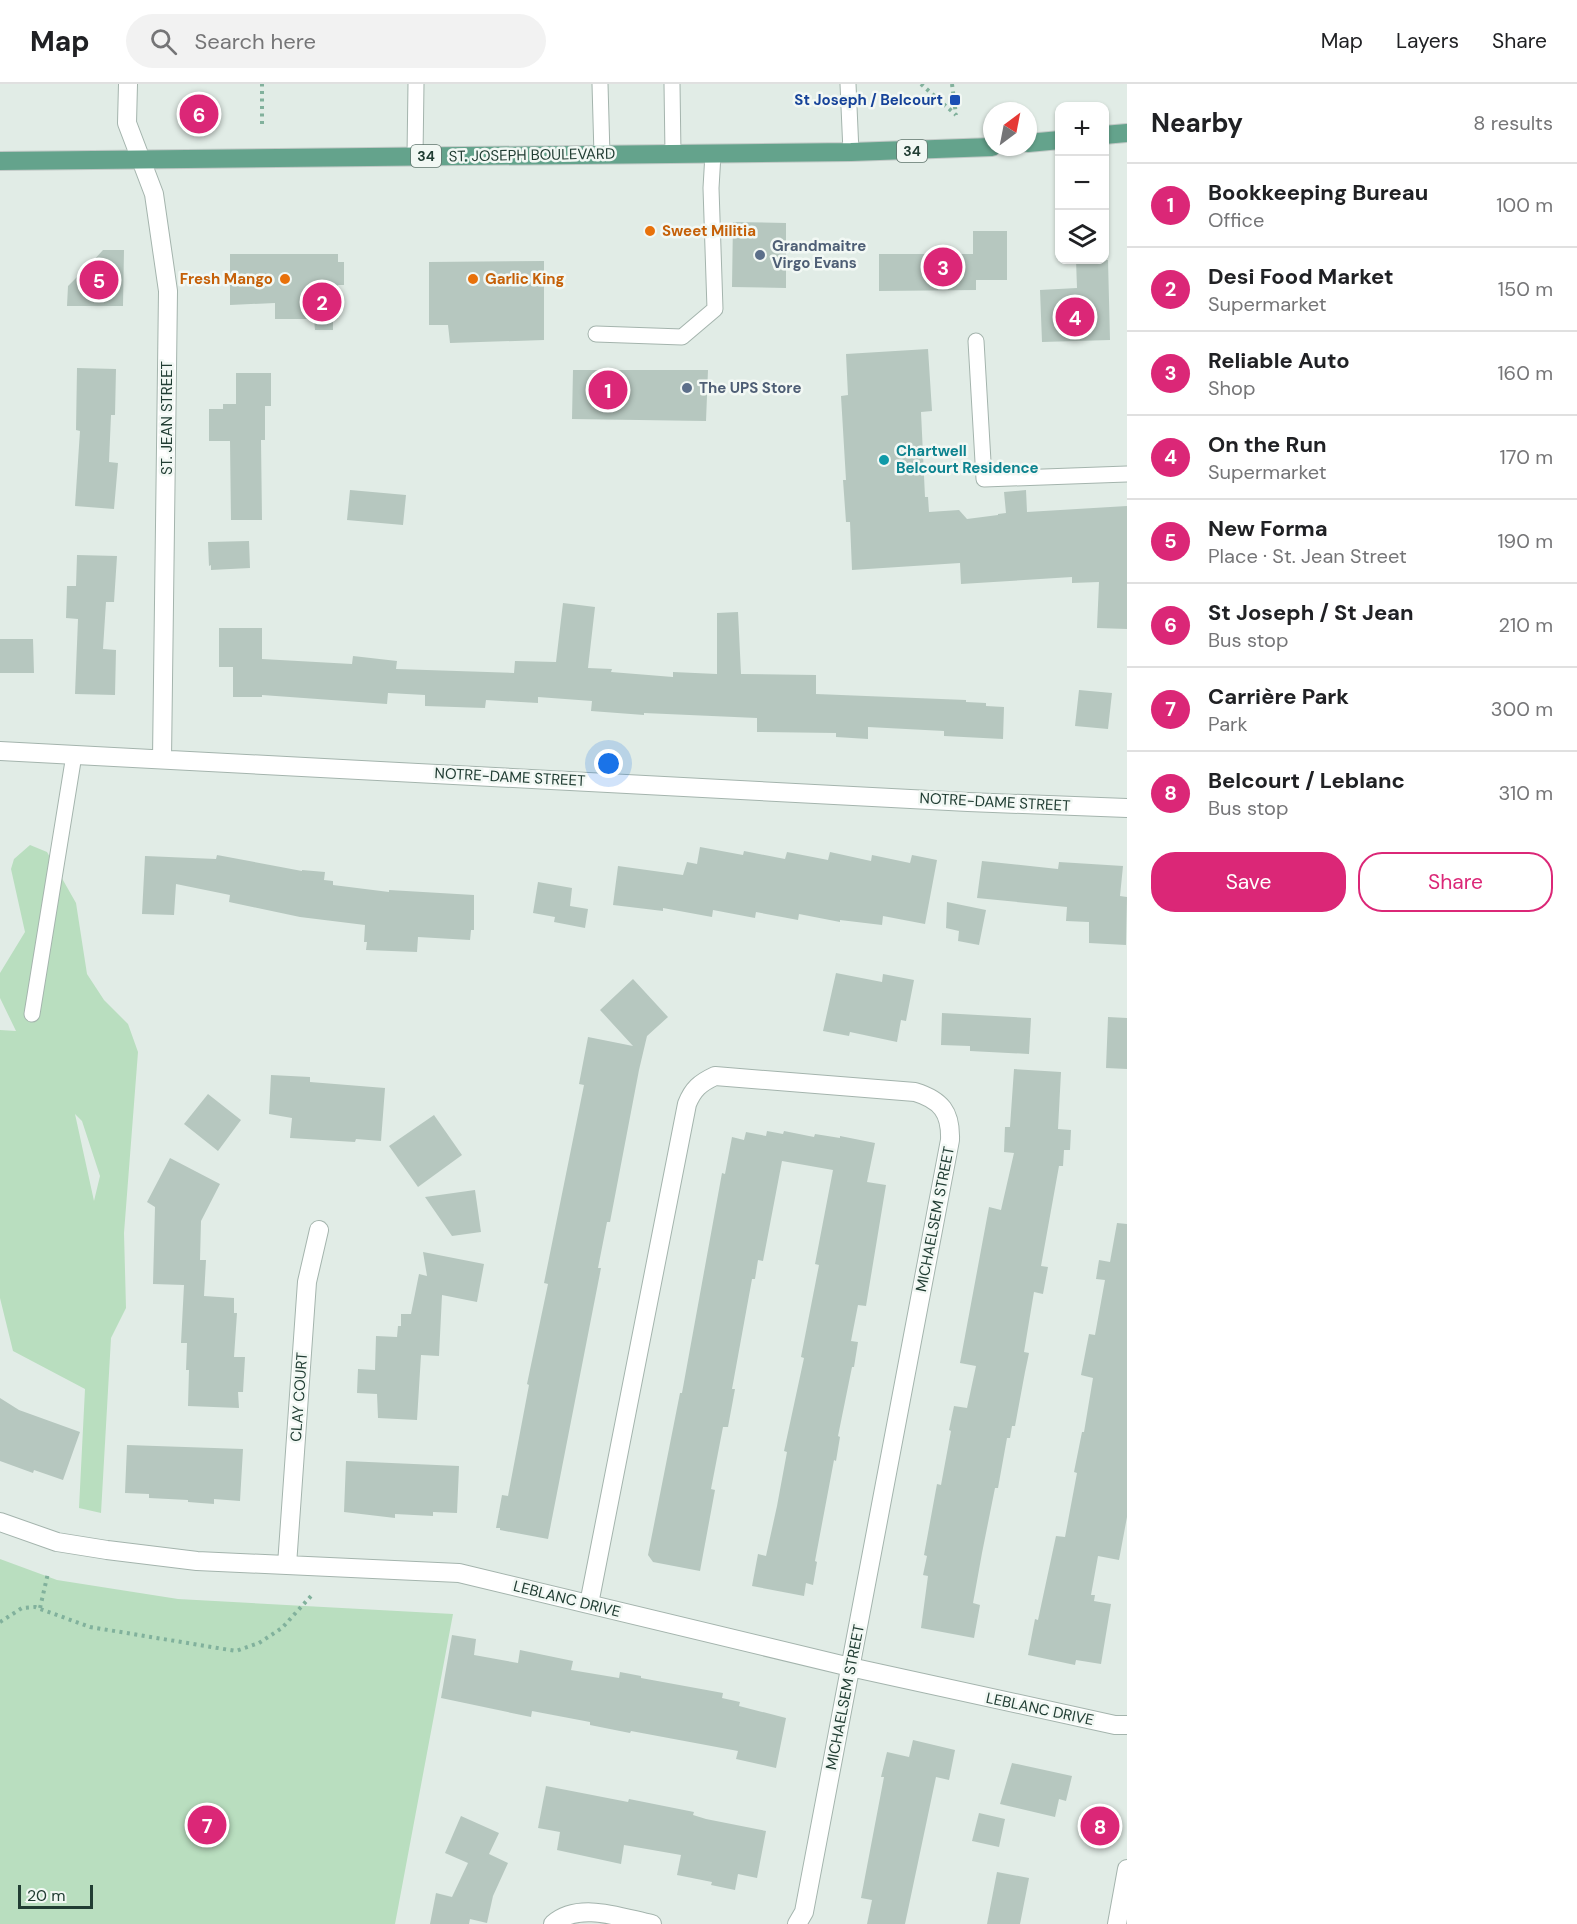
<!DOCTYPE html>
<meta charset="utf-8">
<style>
:root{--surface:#fff;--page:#f2f2f2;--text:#202124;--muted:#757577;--line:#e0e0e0;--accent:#db2777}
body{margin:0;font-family:"DM Sans",sans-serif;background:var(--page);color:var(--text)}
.controls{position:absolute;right:18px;top:18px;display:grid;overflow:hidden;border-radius:12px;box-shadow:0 2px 4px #0004}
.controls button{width:54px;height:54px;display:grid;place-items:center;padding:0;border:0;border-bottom:2px solid var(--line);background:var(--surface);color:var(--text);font:30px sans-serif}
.compass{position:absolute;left:983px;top:18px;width:54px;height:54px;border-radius:50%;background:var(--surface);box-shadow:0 2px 4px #0004;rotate:32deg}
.scale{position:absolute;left:18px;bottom:15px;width:75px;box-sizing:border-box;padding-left:6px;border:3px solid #213d33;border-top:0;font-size:16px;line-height:21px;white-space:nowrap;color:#213d33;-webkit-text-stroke:4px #f2f8f4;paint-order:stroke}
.you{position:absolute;left:609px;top:680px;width:21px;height:21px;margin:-15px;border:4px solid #fff;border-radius:50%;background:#1a73e8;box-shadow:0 0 0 9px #1a73e833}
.badge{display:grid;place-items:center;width:39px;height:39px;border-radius:50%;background:var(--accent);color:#fff;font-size:20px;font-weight:700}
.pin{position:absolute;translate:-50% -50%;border:3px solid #fff;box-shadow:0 2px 6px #0006}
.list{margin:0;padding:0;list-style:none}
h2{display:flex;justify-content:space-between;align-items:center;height:78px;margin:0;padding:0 24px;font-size:26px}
h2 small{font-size:20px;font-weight:400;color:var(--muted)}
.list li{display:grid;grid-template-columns:39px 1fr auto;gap:18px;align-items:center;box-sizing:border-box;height:84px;padding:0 24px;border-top:2px solid var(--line)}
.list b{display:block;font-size:22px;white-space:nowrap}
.list p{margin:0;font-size:20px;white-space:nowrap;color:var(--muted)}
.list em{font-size:20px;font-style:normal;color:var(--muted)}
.actions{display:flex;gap:12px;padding:18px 24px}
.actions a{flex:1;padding:14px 0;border:2px solid var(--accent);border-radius:24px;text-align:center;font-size:21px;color:var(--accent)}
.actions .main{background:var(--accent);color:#fff}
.icon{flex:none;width:33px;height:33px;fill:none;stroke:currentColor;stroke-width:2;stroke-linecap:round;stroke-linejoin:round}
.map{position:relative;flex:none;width:1127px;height:1840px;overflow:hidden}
header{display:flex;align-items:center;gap:36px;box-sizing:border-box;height:84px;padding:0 30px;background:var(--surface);border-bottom:2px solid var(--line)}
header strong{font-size:28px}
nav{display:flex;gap:33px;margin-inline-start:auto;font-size:21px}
.search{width:420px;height:54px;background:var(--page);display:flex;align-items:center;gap:15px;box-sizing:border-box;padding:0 21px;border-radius:33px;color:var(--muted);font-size:22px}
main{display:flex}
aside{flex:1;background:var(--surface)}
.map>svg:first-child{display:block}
</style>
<header>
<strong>Map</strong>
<div class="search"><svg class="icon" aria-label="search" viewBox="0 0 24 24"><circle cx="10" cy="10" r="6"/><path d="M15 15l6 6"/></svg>Search here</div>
<nav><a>Map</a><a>Layers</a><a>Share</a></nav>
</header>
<main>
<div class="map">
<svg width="1127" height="1840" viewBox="0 0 1127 1840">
<rect width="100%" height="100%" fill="#e1ece6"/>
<path fill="#b9debf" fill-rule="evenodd" d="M30,761L47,768L76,819L87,890L104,916L128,940L138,968L124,1149L126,1224L111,1254L101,1429L79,1424L85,1305L13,1267L0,1214V946L16,947L0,914V889L25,848L11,785L14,775ZM75,1030L82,1037L100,1092L94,1117Z
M0,1475L57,1496L178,1515L453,1530L395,1840H0Z"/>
<path fill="#b6c7bf" d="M733,138L786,139V204L732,203Z
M973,147H1007V196H976V206L879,207V170H973Z
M103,166H124L123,222H67L68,202L79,191V186L87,178H92Z
M230,170H338V178H344V201H338V235H333V246H315L314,235H275V219L230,221Z
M1076,176H1108L1110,256L1042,258L1040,206L1077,204Z
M544,177V256L450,259L448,241H429V178Z
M928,265L932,327L921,328L925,413H928L929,428L959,426L967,435L998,431V430L1006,429L1004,408L1026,406L1027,428L1127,422V545L1097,544L1099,498L1072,499V493L961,500L960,479L852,486L850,438H846L843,396H846L841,312L848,311L846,270Z
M77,284L116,285L115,331H111L109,378L118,379L114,425L75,422L80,347L76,346Z
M573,286H708L706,337L572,335Z
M236,289H271V322H265V356H261L262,436H231L230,357H209V325H223V320H236Z
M350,406L406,411L403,441L347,436Z
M249,457L250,484L211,486V481L209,482L208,458Z
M77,471L117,472L114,518H106L103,565L116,566L115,611L75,610L78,535L66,534L67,502H76Z
M563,519L595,523L588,584L612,585L611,588L673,593V588L717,590V529L738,528L741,590L816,591V610L966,616V618L986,619V622L1004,623L1003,655L944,652V647L868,643V655L836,653V649L757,648V634L644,629V631L591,627L592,617L538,613V619L486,616L485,624L425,622V611L388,609L387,620L262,611V613H233V583H219V544H262V575L352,580L353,572L397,577L396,585L514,589L515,577L556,578Z
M0,555H33L34,589H0Z
M1079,606L1112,609L1108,645L1075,642Z
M700,763L743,771L744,767L785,775L787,768L828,776L830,768L871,777L872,771L910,779L912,771L937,776L925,840L883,832L882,841L840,836V838L799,830L798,836L756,828L755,834L713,826L712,833L663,824V827L613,821L618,782L683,791L687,778L697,780Z
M217,771L302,787V786L325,788L324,796L333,797V801L389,808V806L474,811V846H471L470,856L418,853L417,868L366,866L367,858H364L365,841L300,833L229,818L230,811L176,800L174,831L142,830L145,772L216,775Z
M982,777L1058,785L1059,778L1123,782L1120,812L1127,813L1126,861L1089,859V838L1066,837L1067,823L977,814Z
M538,798L572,804L570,822L588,825L585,844L554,838L555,833L533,829Z
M947,818L986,826L979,861L958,857L959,847L946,844Z
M836,889L882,898L883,890L914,896L906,937L901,936L897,958L850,948L849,952L823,947Z
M633,895L668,933L647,952L639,986L610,1138H607L598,1184H601L548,1455L500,1446V1444H496L502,1411L508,1412L529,1301L527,1300L548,1200L544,1199L584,1001L579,1000L588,953L633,962L600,926Z
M942,929L1031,934L1029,970L970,967V962L941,961Z
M1108,933L1127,934V985L1106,984Z
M1014,985L1061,988L1058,1045L1071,1046L1070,1066H1064L1063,1082H1059L1041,1182L1048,1183L1043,1210L1034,1208L1024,1268L1029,1269L1025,1288L1015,1342H1012L1010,1354H1007L998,1404H995L982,1469L973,1519L980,1521L974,1554L921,1544L928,1492L923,1491L927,1472L924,1471L937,1400L941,1401L951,1347L949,1346L954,1322L967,1324L976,1282L960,1279L989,1123L1001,1126L1014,1069L1004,1068L1005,1043H1010Z
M271,991L310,993V998L385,1004L381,1057L356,1055L355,1058L290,1054L292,1034L269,1030Z
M208,1010L241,1036L218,1067L184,1040Z
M434,1031L462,1071L418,1103L389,1062Z
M767,1047L783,1050L784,1047L814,1053L815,1050L840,1054V1052L875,1059L867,1098L886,1101L866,1222L858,1221L851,1257L858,1258L854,1283H852L838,1352L840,1353L836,1377L834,1376L815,1477L817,1478L813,1501L806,1499L804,1512L752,1502L758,1470L766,1472L777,1422L787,1368L784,1367L804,1274L801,1273L819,1181L815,1180L833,1086L782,1077L763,1177L758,1176L755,1195H752L732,1305H735L728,1343H723L711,1405L715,1406L700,1487L653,1478L648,1471L680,1309H682L722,1089L725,1090L732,1053L744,1056L746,1048L766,1052Z
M170,1074L220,1100L201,1137L200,1176H206L204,1212L234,1214V1229H237L234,1273H245L243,1308H238L239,1324L188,1322L189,1286H186L187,1259H181L184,1201L153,1200L155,1123L147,1118Z
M475,1106L481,1148L452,1152L425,1113Z
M1117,1139L1127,1140V1433L1119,1476L1098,1472L1091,1511H1095L1094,1517L1111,1520L1101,1580L1076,1576L1075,1581L1028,1571L1035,1535L1038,1536L1056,1452L1065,1453L1077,1389L1074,1388L1082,1348H1084L1093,1294L1081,1291L1089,1250L1095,1251L1105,1196L1096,1195L1099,1176L1110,1178Z
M423,1168L484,1180L477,1218L442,1211L439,1272L421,1271L417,1336L378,1334L377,1310L357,1309L358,1285L375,1286L376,1252L397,1253L398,1242H401V1230H411L419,1190L427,1192Z
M0,1314L19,1326L80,1348L63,1396L34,1386L33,1389L0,1377Z
M127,1361L243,1365L240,1417L214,1415V1420L188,1418V1416L149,1414V1410L125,1409Z
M346,1377L459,1382L457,1429L433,1428V1432L395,1430V1434L344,1428Z
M452,1551L476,1555L474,1571L518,1579L520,1566L544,1571L573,1577L571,1586L619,1594L620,1588L641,1592V1594L723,1609L722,1614L740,1618L739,1622L786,1634L776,1684L736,1675L738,1667L631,1647L630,1649L590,1641V1638L553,1631L532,1627L531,1633L441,1614Z
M913,1656L955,1666L949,1696L936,1693L905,1840H867L872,1816L861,1814L884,1693H881L887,1668L909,1673Z
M1012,1679L1072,1692L1066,1717L1059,1715L1055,1733L1000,1720Z
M546,1702L628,1718L629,1715L694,1728L693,1731L706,1735L766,1747L757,1794L738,1790L735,1806L711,1801L712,1798L677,1791L681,1771L624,1761L621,1780L557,1766L560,1748L538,1744Z
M979,1729L1005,1735L999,1763L972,1757Z
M461,1732L499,1749L489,1770L508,1779L493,1812L487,1839L470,1835L469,1840H430L436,1809L452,1813L468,1779L445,1769Z
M997,1788L1029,1794L1020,1840H987Z"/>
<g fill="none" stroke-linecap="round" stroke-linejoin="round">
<g stroke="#a4b4ad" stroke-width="17">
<path id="service" d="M600,0L602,71
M672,0L673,70
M848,0L851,68
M415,72L416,0
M596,250L682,253L715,225L711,104L713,70
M976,257L984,395L1127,390
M32,930L74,671"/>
</g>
<g stroke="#a4b4ad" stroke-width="20">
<path id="minor" d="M128,0L127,39L154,110L168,207L162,675
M0,667L968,718L1127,724
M0,1438L57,1458L107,1466L197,1477L459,1489L850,1583L1115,1641H1127
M287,1481L307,1198L319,1146
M589,1520L687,1020C693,1005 700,999 715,992L915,1008C941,1016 951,1028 950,1056L804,1828L797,1840
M553,1840C579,1817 622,1834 652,1840"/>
</g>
<g stroke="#a4b4ad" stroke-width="20">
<path id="tertiary" d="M1117,1840L1127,1785"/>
</g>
<g stroke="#c1c9c6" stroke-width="20">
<path id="primary" d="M1104,51L1127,49
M1028,59L1060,56
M0,77L851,68L992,63"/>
</g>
<path stroke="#81b19c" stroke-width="4" stroke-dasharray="3 4.5" stroke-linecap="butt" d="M921,0L956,31
M952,0L956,31
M262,40V0
M40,1524L48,1489
M0,1538L22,1524L35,1523L90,1543L236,1567L259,1559L282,1544L311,1512"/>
<use href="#service" stroke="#fff" stroke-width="15"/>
<use href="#minor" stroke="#fff" stroke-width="18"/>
<use href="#tertiary" stroke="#fff" stroke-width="18"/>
<use href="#primary" stroke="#64a38c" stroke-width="18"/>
</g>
<rect fill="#1a4fb4" stroke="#f2f8f4" stroke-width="2" x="949" y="10" width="12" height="12" rx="3"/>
<g fill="#e8710a" stroke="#f2f8f4" stroke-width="2">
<circle cx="650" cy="147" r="6"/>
<circle cx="285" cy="195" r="6"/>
<circle cx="473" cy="195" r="6"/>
</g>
<g fill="#5c6f8a" stroke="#f2f8f4" stroke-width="2">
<circle cx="760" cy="171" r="6"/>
<circle cx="687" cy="304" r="6"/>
</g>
<circle fill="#0f9aa8" stroke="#f2f8f4" stroke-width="2" cx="884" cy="376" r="6"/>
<g text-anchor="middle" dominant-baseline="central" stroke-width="5" stroke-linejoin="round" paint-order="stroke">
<g fill="#f2f8f4" stroke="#60756d" stroke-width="1.5">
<rect x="897" y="56" width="30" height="22" rx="4.5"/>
<rect x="411" y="61" width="30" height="22" rx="4.5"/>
</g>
<g font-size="14" font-weight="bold" fill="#213d33">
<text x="912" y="67">34</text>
<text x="426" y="72">34</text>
</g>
<g font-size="15" font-weight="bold" fill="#164399" stroke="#f2f8f4" text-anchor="end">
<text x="943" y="16">St Joseph / Belcourt</text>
</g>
<g font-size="15" fill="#213d33" stroke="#f2f8f4">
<text transform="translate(532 71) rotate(-1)">ST. JOSEPH BOULEVARD</text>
<text transform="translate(167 334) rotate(-90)">ST. JEAN STREET</text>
<text transform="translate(510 693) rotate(3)">NOTRE-DAME STREET</text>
<text transform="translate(995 718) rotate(3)">NOTRE-DAME STREET</text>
<text transform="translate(935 1135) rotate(-79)">MICHAELSEM STREET</text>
<text transform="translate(299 1313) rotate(-86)">CLAY COURT</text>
<text transform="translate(567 1515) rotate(14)">LEBLANC DRIVE</text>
<text transform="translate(845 1613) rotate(-79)">MICHAELSEM STREET</text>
<text transform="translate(1040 1625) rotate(12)">LEBLANC DRIVE</text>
</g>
<g font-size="15" font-weight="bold" fill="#c56008" stroke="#f2f8f4" text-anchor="start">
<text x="662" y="147">Sweet Militia</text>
<text x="273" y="195" text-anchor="end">Fresh Mango</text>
<text x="485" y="195">Garlic King</text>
</g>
<g font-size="15" font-weight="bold" fill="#4e5e75" stroke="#f2f8f4" text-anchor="start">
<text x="772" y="162">Grandmaitre<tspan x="772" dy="17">Virgo Evans</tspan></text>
<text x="699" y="304">The UPS Store</text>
</g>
<g font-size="15" font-weight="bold" fill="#0d838f" stroke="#f2f8f4" text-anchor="start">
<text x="896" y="367">Chartwell<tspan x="896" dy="17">Belcourt Residence</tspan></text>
</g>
</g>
</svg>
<div class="controls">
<button>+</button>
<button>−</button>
<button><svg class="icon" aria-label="layers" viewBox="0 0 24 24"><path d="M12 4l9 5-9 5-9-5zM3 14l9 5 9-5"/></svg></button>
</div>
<svg class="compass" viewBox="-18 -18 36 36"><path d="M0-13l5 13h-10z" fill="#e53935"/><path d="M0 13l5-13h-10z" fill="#757577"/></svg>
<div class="scale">20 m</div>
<div class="you"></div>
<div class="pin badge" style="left:608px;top:306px">1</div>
<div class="pin badge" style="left:322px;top:218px">2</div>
<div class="pin badge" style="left:943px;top:183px">3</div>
<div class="pin badge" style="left:1075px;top:233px">4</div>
<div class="pin badge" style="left:99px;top:196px">5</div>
<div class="pin badge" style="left:199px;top:30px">6</div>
<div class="pin badge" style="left:207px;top:1741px">7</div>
<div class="pin badge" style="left:1100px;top:1742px">8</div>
</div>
<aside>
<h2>Nearby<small>8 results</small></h2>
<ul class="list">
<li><span class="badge">1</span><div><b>Bookkeeping Bureau</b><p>Office</p></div><em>100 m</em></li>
<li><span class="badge">2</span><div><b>Desi Food Market</b><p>Supermarket</p></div><em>150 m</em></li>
<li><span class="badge">3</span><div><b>Reliable Auto</b><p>Shop</p></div><em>160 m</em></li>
<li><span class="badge">4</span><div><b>On the Run</b><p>Supermarket</p></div><em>170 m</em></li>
<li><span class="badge">5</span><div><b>New Forma</b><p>Place · St. Jean Street</p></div><em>190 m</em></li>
<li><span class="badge">6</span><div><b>St Joseph / St Jean</b><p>Bus stop</p></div><em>210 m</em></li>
<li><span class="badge">7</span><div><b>Carrière Park</b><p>Park</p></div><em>300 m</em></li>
<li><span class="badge">8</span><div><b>Belcourt / Leblanc</b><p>Bus stop</p></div><em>310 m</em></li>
</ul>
<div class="actions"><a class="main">Save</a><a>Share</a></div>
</aside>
</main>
